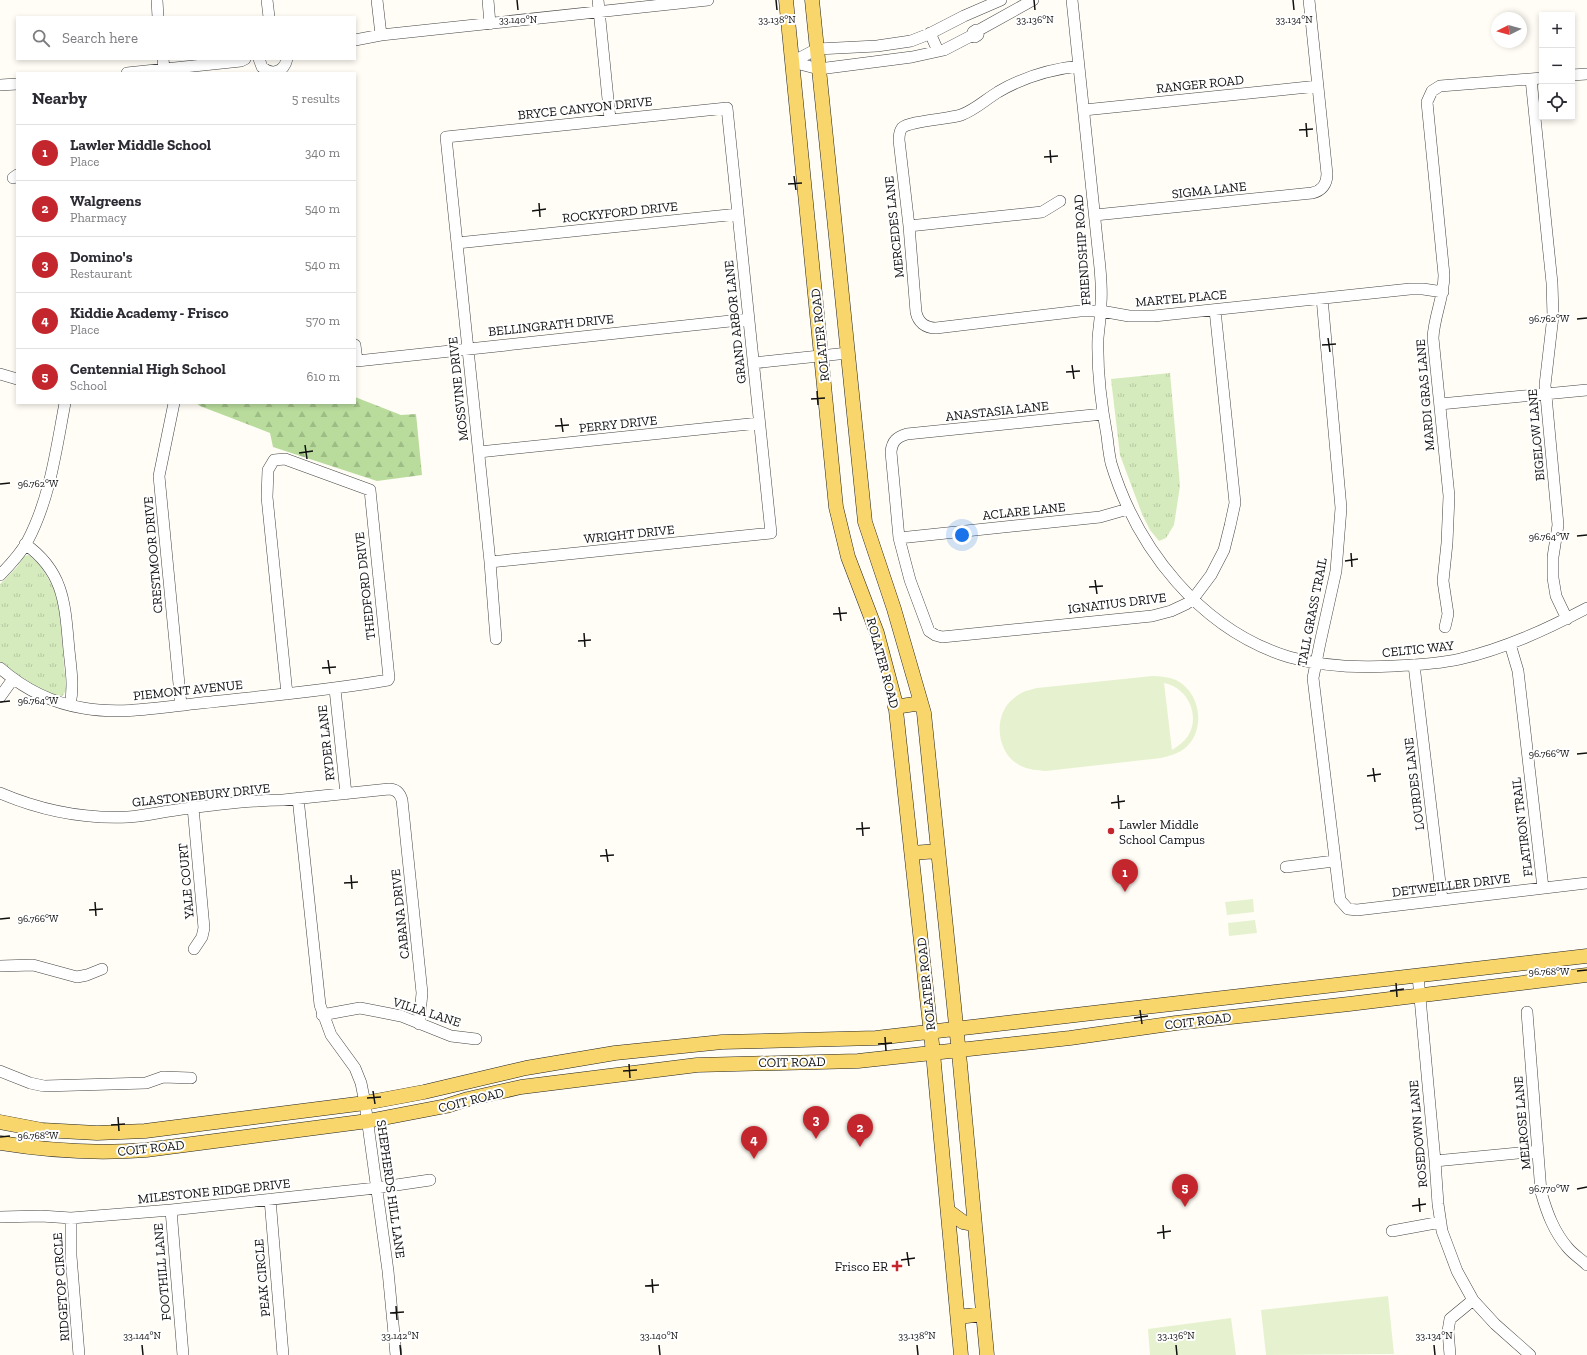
<!DOCTYPE html>
<meta charset="utf-8">
<style>
:root{--surface:#fff;--page:#f7f7f7;--text:#2b2b33;--muted:#7c7c81;--line:#e1e1e2;--accent:#c4262e}
body{margin:0;font-family:"Zilla Slab",serif;background:var(--page);color:var(--text)}
.controls{position:absolute;right:12px;top:12px;display:grid;overflow:hidden;border-radius:0px;box-shadow:0 2px 6px #0003}
.controls button{width:36px;height:36px;display:grid;place-items:center;padding:0;border:0;border-bottom:1px solid var(--line);background:var(--surface);color:var(--text);font:20px sans-serif}
.compass{position:absolute;left:1491px;top:12px;width:36px;height:36px;border-radius:50%;background:var(--surface);box-shadow:0 2px 6px #0003;rotate:264deg}
.you{position:absolute;left:962px;top:535px;width:14px;height:14px;margin:-10px;border:3px solid #fff;border-radius:50%;background:#1a73e8;box-shadow:0 0 0 6px #1a73e833}
.badge{display:grid;place-items:center;width:26px;height:26px;border-radius:50%;background:var(--accent);color:#fff;font-size:13px;font-weight:700}
.pin{position:absolute;translate:-50% -33px;filter:drop-shadow(0 1px 2px #0008)}
.pin::after{content:'';position:absolute;top:21px;width:14px;height:12px;background:inherit;clip-path:polygon(0 0,100% 0,50% 100%)}
.list{margin:0;padding:0;list-style:none}
h2{display:flex;justify-content:space-between;align-items:center;height:52px;margin:0;padding:0 16px;font-size:17px}
h2 small{font-size:13px;font-weight:400;color:var(--muted)}
.list li{display:grid;grid-template-columns:26px 1fr auto;gap:12px;align-items:center;box-sizing:border-box;height:56px;padding:0 16px;border-top:1px solid var(--line)}
.list b{display:block;font-size:15px;white-space:nowrap}
.list p{margin:0;font-size:13px;white-space:nowrap;color:var(--muted)}
.list em{font-size:13px;font-style:normal;color:var(--muted)}
.icon{flex:none;width:22px;height:22px;fill:none;stroke:currentColor;stroke-width:2;stroke-linecap:round;stroke-linejoin:round}
.map{position:relative;flex:none;width:1587px;height:1355px;overflow:hidden}
.search{position:absolute;background:var(--surface);box-shadow:0 2px 6px #0003;left:16px;top:16px;width:340px;height:44px;display:flex;align-items:center;gap:10px;box-sizing:border-box;padding:0 14px;border-radius:0px;color:var(--muted);font-size:15px}
.panel{position:absolute;background:var(--surface);box-shadow:0 2px 6px #0003;left:16px;top:72px;width:340px;height:332px;border-radius:0px}
.map>svg:first-child{display:block}
</style>
<div class="map">
<svg width="1587" height="1355" viewBox="0 0 1587 1355">
<defs>
<pattern id="forest-firs" width="22" height="20" patternUnits="userSpaceOnUse"><rect width="22" height="20" fill="#b9dc9c"/><path d="M5 1l3.5 6h-7zM16 11l3.5 6h-7z" fill="#9ebc85"/></pattern>
<pattern id="park-tufts" width="24" height="20" patternUnits="userSpaceOnUse"><rect width="24" height="20" fill="#d5ebbd"/><path d="M3 7l-1-3M5 7V3M7 7l1-3M15 17l-1-3M17 17v-4M19 17l1-3" fill="none" stroke="#b6c8a1"/></pattern>
</defs>
<rect width="100%" height="100%" fill="#fffdf5"/>
<path fill="url(#forest-firs)" d="M355,397L401,415L416,414L422,475L377,481L273,447L270,433L200,406L196,403H355Z"/>
<path fill="url(#park-tufts)" d="M1170,373L1180,486L1174,525L1166,538L1159,541L1150,530L1142,514L1120,455L1111,379Z
M29,555L41,566L54,589L59,604L66,689C64,695 63,697 57,697L22,681L0,663V584L17,567L24,556Z"/>
<path fill="#e6f2cf" fill-rule="evenodd" d="M1152,676C1161,676 1168,677 1176,680C1202,693 1206,732 1184,749C1177,754 1169,756 1161,758L1046,771C1037,770 1029,770 1021,766C996,754 992,715 1014,698C1021,692 1028,690 1037,688ZM1164,683C1187,687 1201,715 1188,736C1184,742 1178,746 1172,750Z
M1253,899L1254,912L1227,915L1225,902Z
M1255,920L1257,933L1229,936L1228,923Z
M1388,1296L1394,1354L1266,1355L1261,1310Z
M1231,1318L1236,1355H1150L1148,1329Z"/>
<g fill="none" stroke-linecap="round" stroke-linejoin="round">
<g stroke="#444" stroke-width="12">
<path id="minor" d="M157,0L158,17
M267,0L269,17
M377,0L381,35
M488,0L490,24
M598,0L610,119
M1072,0L1100,268C1101,280 1102,291 1101,303C1101,315 1099,326 1098,338C1097,371 1101,404 1107,436C1108,445 1109,454 1111,463C1137,549 1201,630 1289,657C1324,667 1359,668 1394,666C1416,665 1438,664 1460,659C1506,648 1545,630 1587,608
M973,32L976,30H979L1033,0
M930,33L938,51
M355,40L381,35L708,0
M163,59L164,69
M259,59L262,67C272,76 284,72 287,59
M792,62L817,49L877,46L911,41L929,34L964,16L1001,0
M792,62L819,69L912,57L944,50L971,36L975,37L978,35L979,30
M1079,66C1051,69 1022,78 998,92C985,100 975,110 961,115C949,119 909,121 902,128C899,132 899,136 899,140L909,226L916,312C918,322 925,328 936,328L1080,311H1101L1129,316H1154L1410,289H1423L1443,292
M127,73L241,61L245,59
M1572,75L1587,74
M1531,79L1552,283L1553,316L1545,385L1558,525L1553,557V578L1556,596L1567,619
M0,85L17,84
M1084,110L1318,86
M13,178L17,175
M1095,215L1312,193C1322,191 1327,184 1327,174L1309,0
M909,226L1042,212L1060,201
M457,243L738,214
M1322,298L1341,508L1336,571L1320,643L1313,678L1340,900L1348,909L1357,910L1587,883
M355,345L357,361
M357,361L749,319
M753,363L848,353
M0,374L17,379
M174,403L159,476L181,705
M1440,404L1587,390
M1103,414L907,434C897,437 892,441 891,452L899,538L910,580L929,631L935,635L942,637L1152,616L1171,611L1186,604L1193,599L1211,575L1224,550L1230,526L1235,503L1215,310
M479,452L759,423
M899,538L1100,517L1128,509
M25,544C65,572 65,606 69,650C71,669 74,687 70,705
M490,562L771,533L727,108L446,137L490,562L496,639
M0,575C10,565 20,554 27,542C50,499 56,450 65,403
M1445,627L1448,614L1443,581L1447,543L1449,496L1433,338C1434,316 1444,297 1444,275L1427,102L1432,91L1440,86L1542,78
M1510,644L1518,671L1543,888
M1414,665L1442,900
M0,668C24,689 52,703 83,708C122,715 162,707 201,703C264,696 326,691 388,680L389,678L370,490L285,459L274,460L268,470L267,497L287,694
M335,689L346,794
M0,697L13,679
M0,793C40,810 85,819 128,817C144,816 161,812 176,810C211,805 248,800 283,800L389,789C396,789 400,793 402,800L422,993L419,1024
M298,798L320,1005L331,1035L355,1068L361,1083L365,1103L388,1271L396,1355
M193,807L204,928L202,937L194,949
M1286,867L1334,861
M0,966L33,965L77,977L87,975L102,969
M1418,976L1435,1161L1438,1204L1442,1231L1457,1271L1473,1300L1495,1324L1530,1355
M1527,1012L1541,1192C1547,1213 1554,1232 1568,1248C1574,1255 1581,1259 1587,1265
M322,1015L360,1008L401,1016L451,1036L476,1039
M0,1071L30,1083L44,1086L146,1083L163,1077L191,1078
M1435,1161L1538,1151
M270,1199L283,1355
M171,1210L183,1355
M0,1217L41,1216L71,1218L171,1210L376,1188L430,1180
M71,1218V1256L79,1355
M1392,1231L1441,1222
M1450,1355L1448,1331L1450,1319L1473,1300"/>
</g>
<g stroke="#222" stroke-width="15">
<path id="major" d="M786,0L836,507L848,557L877,633L895,701L933,1053L961,1355
M812,0L865,522L894,609L924,713L960,1064L987,1355
M895,707L921,703
M912,853L938,851
M0,1122L42,1130L97,1133L145,1131L365,1103L424,1092L526,1068L615,1053L722,1042L876,1038L1587,956
M0,1143C49,1151 97,1154 146,1150L368,1121L446,1106L468,1099L521,1087L697,1065L858,1061L1070,1038L1176,1023L1349,1004L1587,975
M948,1211L963,1222L974,1224
M958,1317L983,1314"/>
</g>
<use href="#minor" stroke="#fff" stroke-width="11"/>
<use href="#major" stroke="#f9d66b" stroke-width="14"/>
</g>
<path fill="none" stroke="#111" stroke-width="1.5" d="M517,0L518,10M776,0L777,10M1034,0L1035,10M1293,0L1294,10M1306,123L1307,137M1299,130L1313,129M1050,150L1051,163M1044,157L1058,156M794,176L796,190M788,184L802,183M539,203L540,217M532,211L546,209M1577,319L1587,318M1328,338L1330,352M1322,345L1336,344M1072,365L1074,379M1066,372L1080,371M817,391L818,405M811,399L825,398M561,418L563,432M555,426L569,425M305,445L307,459M299,453L313,451M0,484L10,483M1577,536L1587,535M1351,553L1352,567M1345,561L1358,559M1095,580L1097,594M1089,587L1103,586M839,607L841,621M833,614L847,613M584,633L585,647M578,641L591,640M328,660L330,674M322,668L336,667M0,702L10,701M1577,754L1587,753M1373,768L1375,782M1367,776L1381,774M1118,795L1119,809M1111,803L1125,801M862,822L863,836M856,829L870,828M606,849L608,862M600,856L614,855M351,875L352,889M344,883L358,882M95,902L96,916M89,910L103,909M0,919L10,918M1577,971L1587,970M1396,983L1397,997M1390,991L1404,989M1140,1010L1142,1024M1134,1018L1148,1016M885,1037L886,1051M878,1044L892,1043M629,1064L630,1078M623,1071L637,1070M373,1091L375,1104M367,1098L381,1097M118,1117L119,1131M111,1125L125,1124M0,1137L10,1136M1577,1189L1587,1187M1419,1198L1420,1212M1412,1206L1426,1204M1163,1225L1164,1239M1157,1233L1171,1231M907,1252L909,1266M901,1260L915,1258M652,1279L653,1293M645,1286L659,1285M396,1306L397,1320M390,1313L404,1312M142,1345L143,1355M400,1345L401,1355M659,1345L660,1355M917,1345L918,1355M1176,1345L1177,1355M1434,1345L1435,1355"/>
<g fill="#c4262e" stroke="#fff" stroke-width="1.5">
<circle cx="1111" cy="831" r="4"/>
<path d="M895 1260h4v4h4v4h-4v4h-4v-4h-4v-4h4z"/>
</g>
<g text-anchor="middle" dominant-baseline="central" stroke-width="4" stroke-linejoin="round" paint-order="stroke">
<g font-size="13" fill="#111" stroke="#fff">
<text transform="translate(1200 84) rotate(-6)">RANGER ROAD</text>
<text transform="translate(585 108) rotate(-6)">BRYCE CANYON DRIVE</text>
<text transform="translate(1209 190) rotate(-6)">SIGMA LANE</text>
<text transform="translate(620 212) rotate(-6)">ROCKYFORD DRIVE</text>
<text transform="translate(894 227) rotate(-96)">MERCEDES LANE</text>
<text transform="translate(1082 250) rotate(-94)">FRIENDSHIP ROAD</text>
<text transform="translate(1181 298) rotate(-5)">MARTEL PLACE</text>
<text transform="translate(735 322) rotate(-96)">GRAND ARBOR LANE</text>
<text transform="translate(551 325) rotate(-6)">BELLINGRATH DRIVE</text>
<text transform="translate(820 335) rotate(-96)">ROLATER ROAD</text>
<text transform="translate(458 389) rotate(-96)">MOSSVINE DRIVE</text>
<text transform="translate(1425 395) rotate(-95)">MARDI GRAS LANE</text>
<text transform="translate(997 411) rotate(-6)">ANASTASIA LANE</text>
<text transform="translate(618 424) rotate(-6)">PERRY DRIVE</text>
<text transform="translate(1536 435) rotate(-95)">BIGELOW LANE</text>
<text transform="translate(1024 511) rotate(-6)">ACLARE LANE</text>
<text transform="translate(629 534) rotate(-6)">WRIGHT DRIVE</text>
<text transform="translate(153 555) rotate(-95)">CRESTMOOR DRIVE</text>
<text transform="translate(365 586) rotate(-96)">THEDFORD DRIVE</text>
<text transform="translate(1117 603) rotate(-7)">IGNATIUS DRIVE</text>
<text transform="translate(1312 612) rotate(-79)">TALL GRASS TRAIL</text>
<text transform="translate(1418 649) rotate(-6)">CELTIC WAY</text>
<text transform="translate(883 663) rotate(75)">ROLATER ROAD</text>
<text transform="translate(188 690) rotate(-6)">PIEMONT AVENUE</text>
<text transform="translate(326 743) rotate(-96)">RYDER LANE</text>
<text transform="translate(1414 784) rotate(-97)">LOURDES LANE</text>
<text transform="translate(201 795) rotate(-6)">GLASTONEBURY DRIVE</text>
<text transform="translate(1522 827) rotate(-97)">FLATIRON TRAIL</text>
<text transform="translate(186 881) rotate(-95)">YALE COURT</text>
<text transform="translate(1451 885) rotate(-7)">DETWEILLER DRIVE</text>
<text transform="translate(400 914) rotate(-96)">CABANA DRIVE</text>
<text transform="translate(926 984) rotate(-96)">ROLATER ROAD</text>
<text transform="translate(427 1012) rotate(18)">VILLA LANE</text>
<text transform="translate(1198 1021) rotate(-7)">COIT ROAD</text>
<text transform="translate(792 1062) rotate(-1)">COIT ROAD</text>
<text transform="translate(471 1100) rotate(-14)">COIT ROAD</text>
<text transform="translate(1522 1123) rotate(-95)">MELROSE LANE</text>
<text transform="translate(1418 1134) rotate(-95)">ROSEDOWN LANE</text>
<text transform="translate(151 1148) rotate(-6)">COIT ROAD</text>
<text transform="translate(391 1189) rotate(82)">SHEPHERDS HILL LANE</text>
<text transform="translate(214 1191) rotate(-6)">MILESTONE RIDGE DRIVE</text>
<text transform="translate(162 1272) rotate(-95)">FOOTHILL LANE</text>
<text transform="translate(262 1278) rotate(-95)">PEAK CIRCLE</text>
<text transform="translate(61 1287) rotate(-94)">RIDGETOP CIRCLE</text>
</g>
<g font-size="13" fill="#111" stroke="#fff" text-anchor="start">
<text x="1119" y="824">Lawler Middle<tspan x="1119" dy="15">School Campus</tspan></text>
<text x="888" y="1266" text-anchor="end">Frisco ER</text>
</g>
</g>
<g font-size="10" text-anchor="middle" fill="#111" stroke="#fff" stroke-width="4" stroke-linejoin="round" paint-order="stroke">
<text x="518" y="23">33.140°N</text>
<text x="777" y="23">33.138°N</text>
<text x="1035" y="23">33.136°N</text>
<text x="1294" y="23">33.134°N</text>
<text x="1549" y="322">96.762°W</text>
<text x="38" y="487">96.762°W</text>
<text x="1549" y="540">96.764°W</text>
<text x="38" y="704">96.764°W</text>
<text x="1549" y="757">96.766°W</text>
<text x="38" y="922">96.766°W</text>
<text x="1549" y="975">96.768°W</text>
<text x="38" y="1139">96.768°W</text>
<text x="1549" y="1192">96.770°W</text>
<text x="142" y="1339">33.144°N</text>
<text x="400" y="1339">33.142°N</text>
<text x="659" y="1339">33.140°N</text>
<text x="917" y="1339">33.138°N</text>
<text x="1176" y="1339">33.136°N</text>
<text x="1434" y="1339">33.134°N</text>
</g>
</svg>
<div class="controls">
<button>+</button>
<button>−</button>
<button><svg class="icon" aria-label="locate" viewBox="0 0 24 24"><circle cx="12" cy="12" r="6"/><path d="M12 2v4M12 18v4M2 12h4M18 12h4"/></svg></button>
</div>
<svg class="compass" viewBox="-18 -18 36 36"><path d="M0-13l5 13h-10z" fill="#e53935"/><path d="M0 13l5-13h-10z" fill="#7c7c81"/></svg>
<div class="you"></div>
<div class="pin badge" style="left:1125px;top:892px">1</div>
<div class="pin badge" style="left:860px;top:1147px">2</div>
<div class="pin badge" style="left:816px;top:1139px">3</div>
<div class="pin badge" style="left:754px;top:1159px">4</div>
<div class="pin badge" style="left:1185px;top:1207px">5</div>
<div class="search"><svg class="icon" aria-label="search" viewBox="0 0 24 24"><circle cx="10" cy="10" r="6"/><path d="M15 15l6 6"/></svg>Search here</div>
<section class="panel">
<h2>Nearby<small>5 results</small></h2>
<ul class="list">
<li><span class="badge">1</span><div><b>Lawler Middle School</b><p>Place</p></div><em>340 m</em></li>
<li><span class="badge">2</span><div><b>Walgreens</b><p>Pharmacy</p></div><em>540 m</em></li>
<li><span class="badge">3</span><div><b>Domino's</b><p>Restaurant</p></div><em>540 m</em></li>
<li><span class="badge">4</span><div><b>Kiddie Academy - Frisco</b><p>Place</p></div><em>570 m</em></li>
<li><span class="badge">5</span><div><b>Centennial High School</b><p>School</p></div><em>610 m</em></li>
</ul>
</section>
</div>
